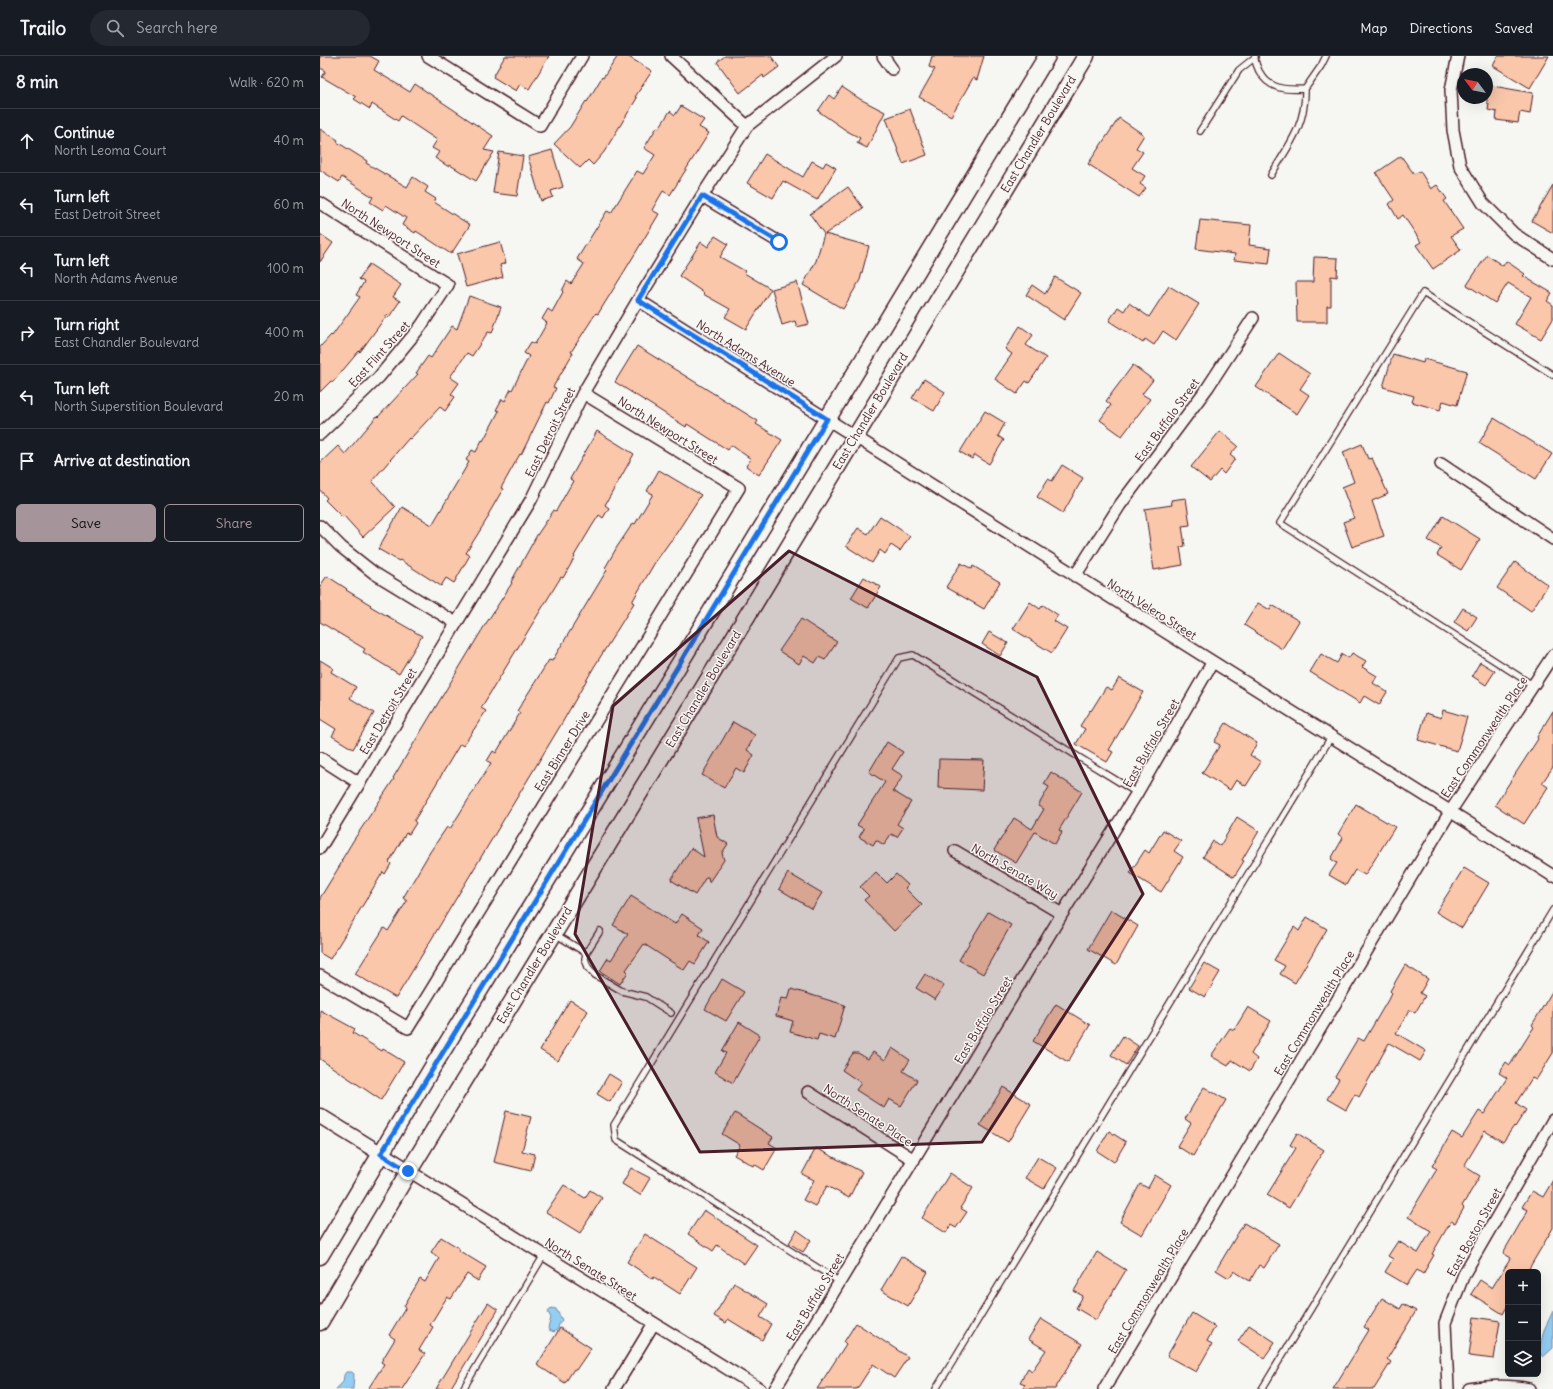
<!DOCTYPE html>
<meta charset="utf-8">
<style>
:root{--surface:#171b24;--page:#242831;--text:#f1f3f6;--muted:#9ea1a6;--line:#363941;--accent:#a6949b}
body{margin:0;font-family:Delius,sans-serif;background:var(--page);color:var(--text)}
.controls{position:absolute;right:12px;bottom:12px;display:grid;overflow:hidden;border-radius:6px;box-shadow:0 4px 16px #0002}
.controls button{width:36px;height:36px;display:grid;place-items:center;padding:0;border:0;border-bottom:1px solid var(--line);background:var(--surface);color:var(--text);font:20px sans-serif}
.compass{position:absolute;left:1137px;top:12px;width:36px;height:36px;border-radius:50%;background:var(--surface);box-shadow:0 4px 16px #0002;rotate:302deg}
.stop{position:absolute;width:12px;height:12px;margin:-9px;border:3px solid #1a73e8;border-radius:50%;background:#fff}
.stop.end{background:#1a73e8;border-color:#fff;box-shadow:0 1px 4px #0008}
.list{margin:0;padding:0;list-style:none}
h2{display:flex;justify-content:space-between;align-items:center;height:52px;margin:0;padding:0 16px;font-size:17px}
h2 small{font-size:13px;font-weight:400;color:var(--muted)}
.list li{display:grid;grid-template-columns:26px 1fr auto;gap:12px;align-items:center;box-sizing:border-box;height:64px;padding:0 16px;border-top:1px solid var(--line)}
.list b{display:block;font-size:15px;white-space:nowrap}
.list p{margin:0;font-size:13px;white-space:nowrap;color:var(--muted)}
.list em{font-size:13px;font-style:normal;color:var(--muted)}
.actions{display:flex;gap:8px;padding:12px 16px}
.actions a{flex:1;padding:9px 0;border:1px solid var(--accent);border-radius:6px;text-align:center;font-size:14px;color:var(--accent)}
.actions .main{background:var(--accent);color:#111}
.icon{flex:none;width:22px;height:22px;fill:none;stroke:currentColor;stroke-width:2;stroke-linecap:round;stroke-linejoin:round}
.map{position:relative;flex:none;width:1233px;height:1333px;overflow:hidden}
header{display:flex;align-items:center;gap:24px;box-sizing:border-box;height:56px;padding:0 20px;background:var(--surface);border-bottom:1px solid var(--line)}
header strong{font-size:19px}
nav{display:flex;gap:22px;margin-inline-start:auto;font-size:14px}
.search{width:280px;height:36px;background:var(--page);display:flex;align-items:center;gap:10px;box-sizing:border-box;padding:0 14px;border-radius:22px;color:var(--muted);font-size:15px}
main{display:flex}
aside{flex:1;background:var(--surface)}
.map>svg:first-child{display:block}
</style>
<header>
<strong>Trailo</strong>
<div class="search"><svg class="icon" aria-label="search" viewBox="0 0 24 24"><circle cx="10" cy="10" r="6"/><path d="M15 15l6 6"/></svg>Search here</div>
<nav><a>Map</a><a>Directions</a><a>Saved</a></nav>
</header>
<main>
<aside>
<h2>8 min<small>Walk · 620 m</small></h2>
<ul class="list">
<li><svg class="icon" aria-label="ahead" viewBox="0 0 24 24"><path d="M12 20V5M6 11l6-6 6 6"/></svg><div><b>Continue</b><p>North Leoma Court</p></div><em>40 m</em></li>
<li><svg class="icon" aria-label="left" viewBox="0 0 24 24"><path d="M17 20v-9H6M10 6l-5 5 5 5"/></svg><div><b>Turn left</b><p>East Detroit Street</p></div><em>60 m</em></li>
<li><svg class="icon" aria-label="left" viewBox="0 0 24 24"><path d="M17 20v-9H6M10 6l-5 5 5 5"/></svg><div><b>Turn left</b><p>North Adams Avenue</p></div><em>100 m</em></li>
<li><svg class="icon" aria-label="right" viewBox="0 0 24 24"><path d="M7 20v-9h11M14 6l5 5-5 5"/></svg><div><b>Turn right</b><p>East Chandler Boulevard</p></div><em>400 m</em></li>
<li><svg class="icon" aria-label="left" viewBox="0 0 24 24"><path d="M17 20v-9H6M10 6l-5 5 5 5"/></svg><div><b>Turn left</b><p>North Superstition Boulevard</p></div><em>20 m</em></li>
<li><svg class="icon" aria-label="arrive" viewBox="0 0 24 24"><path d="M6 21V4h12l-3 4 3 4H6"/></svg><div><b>Arrive at destination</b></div></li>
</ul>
<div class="actions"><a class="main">Save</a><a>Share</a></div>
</aside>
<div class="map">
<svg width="1233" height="1333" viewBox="0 0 1233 1333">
<rect width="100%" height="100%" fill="#f6f6f2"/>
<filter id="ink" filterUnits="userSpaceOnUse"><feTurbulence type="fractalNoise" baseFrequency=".025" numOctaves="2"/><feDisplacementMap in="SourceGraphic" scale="8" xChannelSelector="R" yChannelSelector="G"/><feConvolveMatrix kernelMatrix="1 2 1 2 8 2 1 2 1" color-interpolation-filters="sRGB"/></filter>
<g filter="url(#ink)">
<path fill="#93cef3" stroke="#7688a3" d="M232,1252L236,1253L242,1264L239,1268L238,1273L234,1276L229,1274L228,1272L231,1262L228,1256Z
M1233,1255V1292L1223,1301L1219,1295L1224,1274Z
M26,1316H32L34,1318L33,1333H16L23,1326L24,1319Z"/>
<path fill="#fac7ab" stroke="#4a1f2b" d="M0,0H50L59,5L54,14L90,36L95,28L173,80L164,94L174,96L156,125L130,109L129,111L115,102L119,96L112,92L117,84L81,60L78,65L52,48L50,53L34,43L36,41L2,21L6,15L0,12Z
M185,0H229L209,33L200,28L196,35L173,21Z
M298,0H307L332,15L315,41L317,42L284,96L273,109L268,104L260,112L234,88L250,71L266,45L267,46L282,21L283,22Z
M405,0H451L459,11L444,22L443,19L420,37L397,6Z
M612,0H664L657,24L653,22L631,60L599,41L615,13L609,11Z
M1178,0H1229L1210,32L1173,10Z
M1167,29L1213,37L1210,58L1200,56L1198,67L1176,64L1177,56L1168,54L1169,48L1167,47Z
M522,31L540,43L565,56L547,92L537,87L540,82L527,75L498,55L509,39L514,43Z
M361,50L384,64L379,71L389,77L350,139L343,135L332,154L339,158L304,216L278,258L276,257L251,296L253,297L233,331L236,332L229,347L227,346L201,399L200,398L181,432L183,433L168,459L169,460L146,497L150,499L134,527L126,522L121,530L80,504L79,505L58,493L82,451L112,469L149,406L146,404L152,394L156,396L162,384L163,385L179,355L176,354L182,343L185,345L191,333L192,334L209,300L204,297L211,286L215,288L227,267L222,263L228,253L232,256L243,236L242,235L247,225L251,228L264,208L257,203L287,155L291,157L317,115L323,118L335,99L324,92L337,71L339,72L350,55L355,59Z
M590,53L607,99L583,108L566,62Z
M799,62L824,79L816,92L823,96L812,112L825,120L820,128L826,132L819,141L768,108Z
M0,73L18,84L17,86L47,105L46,107L87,131L93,121L108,131L105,136L116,143L114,146L150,169L131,198L96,175L95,177L82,169L86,162L66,149L63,154L50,146L53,141L22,121L19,126L0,114Z
M232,94L243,131L231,135L233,141L221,145L208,101Z
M179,96L203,100L197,140L173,137Z
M445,98L483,121L492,105L503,111L506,106L516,112L497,144L463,125L453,142L427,127Z
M1081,100L1094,118L1100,115L1111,133L1117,129L1127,143L1124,145L1143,173L1131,180L1141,194L1113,213L1096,189L1101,186L1083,159L1078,163L1069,148L1074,144L1056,117Z
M1233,129V177L1212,165Z
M528,131L543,152L505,178L549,190L540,224L523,253L483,229L496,205L504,178L490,158Z
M880,164L931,169L929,189L951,192L949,208L914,204L915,198L876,193Z
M0,178L13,187L0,206Z
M395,180L408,188L400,201L425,215L424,217L451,233L426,273L405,261L410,253L383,238L384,237L359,220L381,186L388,191Z
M180,186L186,207L180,209L183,221L146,231L137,198Z
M1167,199L1183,210L1186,205L1205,218L1203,220L1232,237L1227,245L1233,249V263L1221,283L1195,268L1211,241L1188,227L1175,247L1147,229Z
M994,201L1018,202L1017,221L1011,220V250H1007V266H977L976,226H993Z
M49,208L81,229L73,241L80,245L69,261L67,259L40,296L39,295L13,326L11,325L0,336V291L11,279L12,280L40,241L36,239L44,226L39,223Z
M735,221L761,237L744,264L706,239L712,229L725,238Z
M477,226L489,268L477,271L475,265L462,269L452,233Z
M849,230L879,248L856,284L843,275L834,289L825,283L823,287L789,265L798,251L804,255L809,247L829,261Z
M149,240L181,251L172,277L168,276L152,300L147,297L130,321L139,327L131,338L135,341L125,355L120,351L90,383L89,382L52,425L75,451L43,481L24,460L22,461L5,444L7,442L0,434V407L18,390L25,398L57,360L58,361L98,318L96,317L108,300L111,302L132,270L137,273Z
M700,270L713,279L706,289L726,302L709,327L706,325L697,338L675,323L692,298L685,293Z
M317,290L438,365L436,368L462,384L439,419L426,410L431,403L411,389L408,394L367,368L366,371L295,326Z
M959,297L990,318L980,333L989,339L977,358L936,331Z
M1073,298L1103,307L1104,303L1147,315L1137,349L1123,345L1120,354L1092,346L1094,340L1063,331Z
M813,309L833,324L822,338L830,343L802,380L780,364L791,349L786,345Z
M604,323L625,336L614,355L592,342Z
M665,355L685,367L678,380L684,384L669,408L655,399L652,403L640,396Z
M1174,362L1232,398L1216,423L1159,387Z
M277,375L314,398L285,449L289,452L283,462L279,459L272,470L254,500L255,501L243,522L241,521L161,652L166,655L143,690L140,688L94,765L96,767L89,778L86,777L69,806L71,808L65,818L63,816L10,903L0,897V842L22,806L21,805L33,785L74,723L73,722L165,569L192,527L191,526L217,479L234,454L236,455L253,425L250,423Z
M900,375L918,390L910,399L915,403L904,418L900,414L890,426L871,411Z
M1042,388L1048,403L1052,402L1068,438L1052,445L1064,480L1032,491L1023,466L1034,462L1022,431L1034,426L1023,396Z
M742,409L763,422L743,457L717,441L728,423L732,425Z
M339,414L381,439L352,484H351L334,508L312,546L314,547L274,611L242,667L76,942L35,918L64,872L68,875L87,845L83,842L110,796L127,771L130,773L171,707L167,705L173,695L176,697L200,657L197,655L229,604L232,605L287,514L285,512L297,491L313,467L315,468L333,438L327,435Z
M866,442L870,469L862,470L865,490L860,491L863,509L834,514L825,453L852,449L851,444Z
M560,460L590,480L580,495L571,489L565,498L560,494L552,507L526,490L538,472L548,478Z
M1123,460L1160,483L1141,514L1117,499L1121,492L1108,484Z
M1195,506L1228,529L1211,555L1177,532Z
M641,507L652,513L653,510L680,526L664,553L626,531Z
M7,520L27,533L26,534L51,549L50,550L102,580L79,618L43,596L45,593L0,566V530Z
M544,521L561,531L548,552L531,542Z
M710,546L720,553L723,549L738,559L734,565L747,573L732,597L693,573Z
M938,547L950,554L952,549L979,565L962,593L924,569Z
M1143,552L1157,561L1148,575L1134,566Z
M481,563L517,586L505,604L499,601L495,607L484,600L479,608L459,595Z
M669,576L688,587L680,600L662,588Z
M1032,597L1046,605L1042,611L1057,620L1053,627L1067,636L1059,649L1044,640L1040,647L990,616L1001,598L1017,607L1022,598L1029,602Z
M0,604L13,612L11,616L36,631L30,642L54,657L33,693L12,680L16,673L0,663Z
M1160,606L1175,615L1166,629L1152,620Z
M799,622L823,636L789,694L793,696L787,706L756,688L765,673L760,670L770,654L771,655L786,631L792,634Z
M1123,654L1147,661L1137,695L1098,684L1106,657L1121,662Z
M1233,655V711L1222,727L1228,731L1204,768L1175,749L1218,683L1217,681Z
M413,666L435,679L427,694L434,699L424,717L416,712L404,732L382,719Z
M906,667L937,687L930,699L941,706L926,730L916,724L910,734L882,717L900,689L894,686Z
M567,686L583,696L572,713L583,720L573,735L591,746L577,768L583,772L577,781L571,778L564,789L556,784L553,789L539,781L544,773L537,769L565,726L549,716Z
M619,703L664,704L662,734L618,732Z
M731,716L762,736L739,774L742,776L735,788L715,776L696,807L674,794L694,762L712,773L724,753L718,750L729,731L724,728Z
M1036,748L1075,771L1045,819L1035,814L1026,829L1009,819L1017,807L1011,803L1023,782L1018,778Z
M393,759L397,781L408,788L402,797L404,804L389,826L388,821H386L375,839L351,824L371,792L384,801L376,762Z
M917,761L939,775L922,804L924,805L914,821L883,801L893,785L900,790Z
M843,774L861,785L854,795L863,801L841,836L810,817L825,794L829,797Z
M1144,812L1169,827L1142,872L1116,856Z
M556,816L567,827L576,818L588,829L585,832L602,849L574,875L544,844L549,840L540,831Z
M468,817L502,837L492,853L459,833Z
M311,840L355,868L362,858L383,872L379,879L389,886L375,908L370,905L364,914L324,888L306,914L308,916L300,928L280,915L288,902L291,904L308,878L293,869Z
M791,854L818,870L796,909L768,893Z
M668,856L691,869L663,918L639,904Z
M987,861L1007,873L975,927L960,918L965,910L954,904L974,871L979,875Z
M884,907L900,916L885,941L869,932Z
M1085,909L1108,923L1100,937L1105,940L1095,957L1090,954L1076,977L1106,995L1100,1005L1069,987L1039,1041L1035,1038L1026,1054L1007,1043L1019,1023L1015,1021L1038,982L1044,985L1072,937L1070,935Z
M605,918L624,930L615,944L596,932Z
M402,923L424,936L406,965L385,953Z
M471,933L525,949L515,983L499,978L497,984L470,976L473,965L456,960L461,942L468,943Z
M1233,934V997L1216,1024L1212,1022L1196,1047L1206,1054L1195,1071L1194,1070L1183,1086L1165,1075L1144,1110L1160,1120L1142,1150L1144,1152L1135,1167L1131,1165L1112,1198L1114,1199L1103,1218L1097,1214L1087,1229L1065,1216L1073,1203L1068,1200L1078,1185L1098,1197L1111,1175L1088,1161L1117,1113L1112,1110L1132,1076L1142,1082L1159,1055L1164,1058L1187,1022L1179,1017L1186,1006L1190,1009L1214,971L1212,969Z
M250,944L268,955L238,1005L220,994Z
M736,948L770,969L748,1006L713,985Z
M928,951L951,965L931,998L937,1003L930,1015L912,1004L908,1010L891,1000L910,972L914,974Z
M0,954L35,973L33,977L62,995L63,993L84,1006L61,1044L0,1003Z
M419,966L440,979L413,1027L395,1016L406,997L402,995Z
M803,980L818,990L806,1009L791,999Z
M572,992L590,1004L583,1015L597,1024L581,1050L569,1043L564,1052L536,1034L541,1027L522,1014L533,997H538L548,1003L553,996L565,1004Z
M289,1018L302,1026L290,1046L277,1038Z
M683,1031L711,1048L688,1086L660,1069Z
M884,1031L906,1044L873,1100L857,1090L871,1067L865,1063Z
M186,1055L211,1061L202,1095L215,1098L211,1115L174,1106Z
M415,1057L453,1081L449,1087L457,1092L444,1114L434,1108L433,1110L414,1099L420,1089L402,1078Z
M789,1075L806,1086L794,1106L777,1095Z
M977,1077L1004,1094L969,1152L947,1139L976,1092L970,1089Z
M496,1092L542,1116L529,1142L507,1130L495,1150L483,1144L494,1124L482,1118Z
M718,1101L737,1112L724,1133L705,1122Z
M311,1112L330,1122L320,1139L302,1128Z
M630,1117L653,1132L640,1152L647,1156L636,1172L631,1169L626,1177L602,1162Z
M835,1119L851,1129L822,1179L800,1166L820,1128L828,1132Z
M1233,1124V1172L1207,1216H1188V1249L1183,1258L1151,1238L1160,1224L1172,1232L1191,1202L1183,1197L1208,1154L1202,1151L1212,1135L1223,1141Z
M244,1129L265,1142L270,1134L282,1142L260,1177L226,1156Z
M384,1154L437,1189L424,1208L397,1189L393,1195L368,1178Z
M924,1167L959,1188L944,1212L939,1209L930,1225L914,1215L909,1222L896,1214Z
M477,1174L491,1184L483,1196L469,1187Z
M325,1178L377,1211L360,1238L334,1221L333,1223L307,1206Z
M121,1181L139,1192L138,1194L166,1211L158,1225L147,1218L131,1243L127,1241L110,1269L113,1271L99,1294L105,1298L82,1333H48L64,1308L61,1306L75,1283L69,1279L86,1251L84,1250L100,1223L105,1226L119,1202L111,1196Z
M777,1196L806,1214L776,1264L756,1252L763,1240L754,1235Z
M581,1200L608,1216L588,1250L561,1234Z
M414,1227L448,1248L440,1261L451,1268L442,1284L408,1263L406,1267L394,1260Z
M1062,1242L1080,1253L1083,1248L1096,1255L1067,1303L1071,1306L1054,1333H1013L1049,1274L1044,1271Z
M168,1247L178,1254L130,1333H116Z
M872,1257L895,1271L887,1285L892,1288L876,1316L847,1300Z
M1154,1261L1180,1265L1174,1303L1149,1300Z
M721,1263L762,1288L735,1333H702L705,1328L700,1326L708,1312L712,1315L726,1294L708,1283Z
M536,1267L588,1301L574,1322L553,1308L537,1333H497L526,1288L524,1286Z
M929,1269L955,1286L944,1302L918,1285Z
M240,1272L271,1292L256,1314L254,1313L245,1327L217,1309Z"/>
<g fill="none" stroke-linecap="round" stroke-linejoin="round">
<g stroke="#4a1f2b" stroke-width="8">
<path id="service" d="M935,0C934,5 937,10 939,15C949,34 966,34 985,33L1001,10L1006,0
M880,75L919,14L934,2
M951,119C969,89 986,69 985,33
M1214,630L960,467L1103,237L1233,319
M235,878L266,897L265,903L268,911L275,919L302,935L326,941L351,957
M266,897L280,875
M520,1226L296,1084L294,1069L579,602L593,599L817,737
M143,1333L224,1199
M616,1333L1011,681
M942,1333L1233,854"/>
</g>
<g stroke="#4a1f2b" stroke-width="14">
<path id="minor" d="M108,0L220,70L262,0
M351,0L427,70
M563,0L572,13
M1138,0L1131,34L1133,74L1140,110L1163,147L1194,178L1233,203
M382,140L459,186
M0,147L128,229L101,270L59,321L0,378
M318,244L1233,820
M1121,408L1233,483
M0,470L21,491L54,517L136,567
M755,520L800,449L888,331L933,262
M0,702L39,727
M0,792L211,444L263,337L318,244L382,140L427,70L516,0
M635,795L742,858
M0,920L88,972L419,432L263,337
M488,1036L594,1104
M89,1115L440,1333
M294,1333L334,1267
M455,1333L742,858L817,737L892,607
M784,1333L1130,756L1233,599
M1128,1333L1125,1267L1144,1218L1233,1064
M1149,1333C1168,1330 1190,1329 1209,1333"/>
</g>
<g stroke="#4a1f2b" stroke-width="17">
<path id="tertiary" d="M0,1060L89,1115"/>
</g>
<g stroke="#4a1f2b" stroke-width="19">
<path id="secondary" d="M0,1200L112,1012L352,620L727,0
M0,1266L89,1115L367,659L766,0"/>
</g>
<use href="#service" stroke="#f6f6f2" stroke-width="5.5"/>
<use href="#minor" stroke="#f6f6f2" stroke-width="11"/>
<use href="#tertiary" stroke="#f6f6f2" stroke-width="14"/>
<use href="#secondary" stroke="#f6f6f2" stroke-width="16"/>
</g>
</g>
<g fill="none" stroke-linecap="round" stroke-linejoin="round" filter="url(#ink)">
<path stroke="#1a73e8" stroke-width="5" d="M88,1115L61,1098L352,620L507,363L318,244L382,140L459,186"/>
</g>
<path fill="#4a1f2b" fill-opacity="0.2" stroke="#4a1f2b" stroke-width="3" stroke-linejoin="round" d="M469,495L717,621L823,838L662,1086L380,1096L255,878L293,650Z"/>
<g text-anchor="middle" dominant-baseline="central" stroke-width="3" stroke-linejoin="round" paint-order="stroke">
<g font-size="12" fill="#4a1f2b" stroke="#f6f6f2">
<text transform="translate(718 78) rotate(-59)">East Chandler Boulevard</text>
<text transform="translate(71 177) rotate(33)">North Newport Street</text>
<text transform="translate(426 297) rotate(32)">North Adams Avenue</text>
<text transform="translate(59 298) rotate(-48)">East Flint Street</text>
<text transform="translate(550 355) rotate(-59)">East Chandler Boulevard</text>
<text transform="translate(847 364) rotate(-54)">East Buffalo Street</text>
<text transform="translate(348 374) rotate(32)">North Newport Street</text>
<text transform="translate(230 376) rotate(-64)">East Detroit Street</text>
<text transform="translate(832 553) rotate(32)">North Velero Street</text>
<text transform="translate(383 633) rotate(-59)">East Chandler Boulevard</text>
<text transform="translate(68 655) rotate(-59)">East Detroit Street</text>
<text transform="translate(1164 681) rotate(-56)">East Commonwealth Place</text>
<text transform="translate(831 687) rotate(-60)">East Buffalo Street</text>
<text transform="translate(242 695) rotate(-58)">East Binner Drive</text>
<text transform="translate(695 815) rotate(30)">North Senate Way</text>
<text transform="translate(214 909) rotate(-59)">East Chandler Boulevard</text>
<text transform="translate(994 957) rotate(-59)">East Commonwealth Place</text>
<text transform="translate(663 964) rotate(-59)">East Buffalo Street</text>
<text transform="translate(548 1059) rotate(33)">North Senate Place</text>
<text transform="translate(1154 1176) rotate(-61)">East Boston Street</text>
<text transform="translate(271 1213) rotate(32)">North Senate Street</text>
<text transform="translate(828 1235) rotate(-59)">East Commonwealth Place</text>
<text transform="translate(495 1241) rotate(-59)">East Buffalo Street</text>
</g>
</g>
</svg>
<div class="controls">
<button>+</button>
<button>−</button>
<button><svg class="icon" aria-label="layers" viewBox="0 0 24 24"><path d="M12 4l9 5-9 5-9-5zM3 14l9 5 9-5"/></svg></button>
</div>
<svg class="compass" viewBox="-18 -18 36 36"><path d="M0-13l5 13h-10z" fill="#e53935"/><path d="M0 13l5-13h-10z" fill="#9ea1a6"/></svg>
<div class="stop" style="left:459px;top:186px"></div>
<div class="stop end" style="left:88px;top:1115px"></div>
</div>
</main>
